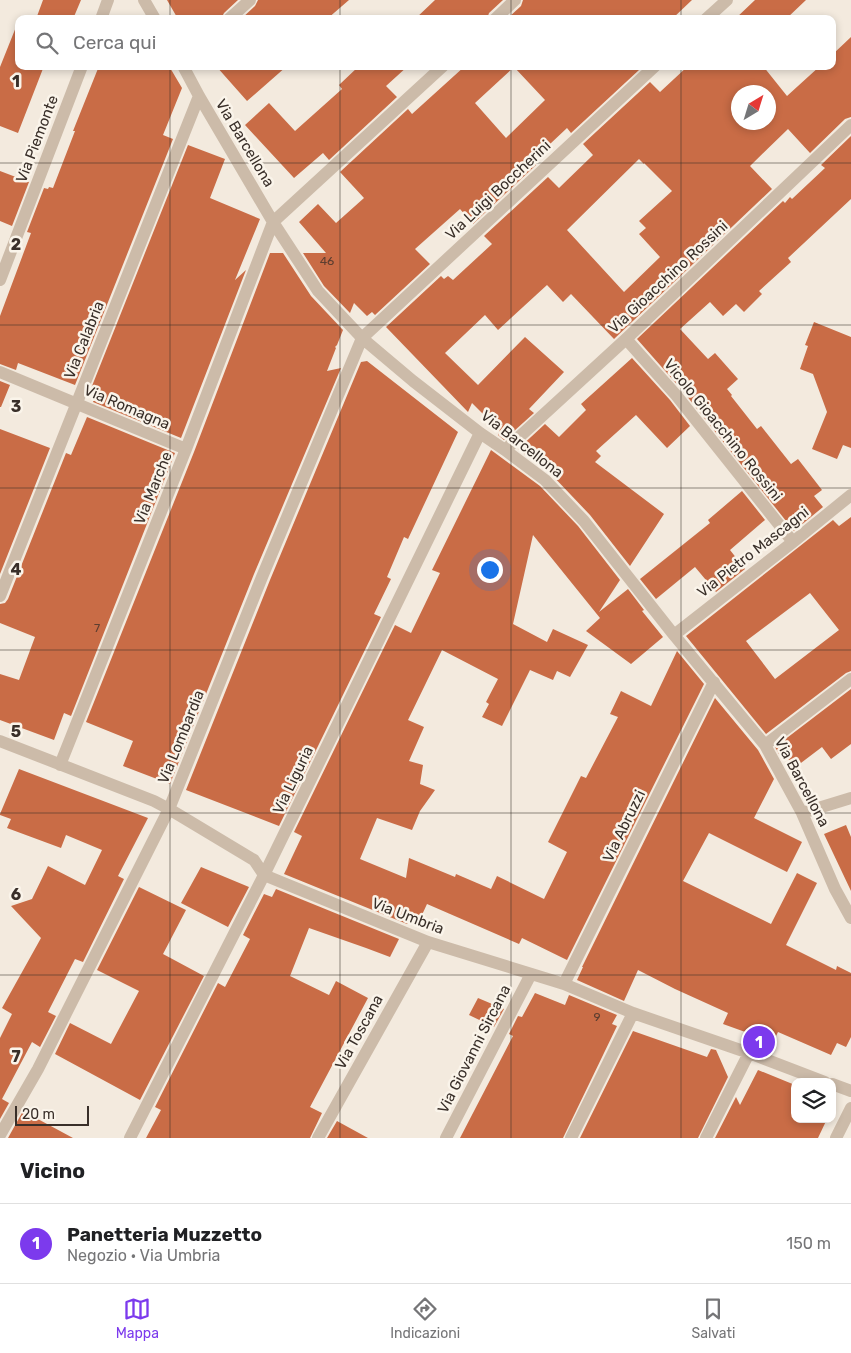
<!DOCTYPE html>
<html lang="it">
<meta charset="utf-8">
<style>
:root{--surface:#fff;--page:#f6f6f6;--text:#202124;--muted:#757577;--line:#e0e0e0;--accent:#7c3aed}
body{margin:0;font-family:Rubik,sans-serif;background:var(--page);color:var(--text)}
.controls{position:absolute;right:15px;bottom:15px;display:grid;overflow:hidden;border-radius:10px;box-shadow:0 2px 8px #0003}
.controls button{width:45px;height:45px;display:grid;place-items:center;padding:0;border:0;border-bottom:1px solid var(--line);background:var(--surface);color:var(--text);font:25px sans-serif}
.compass{position:absolute;left:731px;top:85px;width:45px;height:45px;border-radius:50%;background:var(--surface);box-shadow:0 2px 8px #0003;rotate:38deg}
.scale{position:absolute;left:15px;bottom:12px;width:74px;box-sizing:border-box;padding-left:5px;border:2px solid #392f29;border-top:0;font-size:14px;line-height:18px;white-space:nowrap;color:#392f29;-webkit-text-stroke:4px #faf4ea;paint-order:stroke}
.you{position:absolute;left:489px;top:569px;width:18px;height:18px;margin:-12px;border:4px solid #fff;border-radius:50%;background:#1a73e8;box-shadow:0 0 0 8px #1a73e833}
.badge{display:grid;place-items:center;width:32px;height:32px;border-radius:50%;background:var(--accent);color:#fff;font-size:16px;font-weight:700}
.pin{position:absolute;translate:-50% -50%;border:2px solid #fff;box-shadow:0 1px 5px #0006}
.list{margin:0;padding:0;list-style:none}
h2{display:flex;justify-content:space-between;align-items:center;height:65px;margin:0;padding:0 20px;font-size:21px}
h2 small{font-size:16px;font-weight:400;color:var(--muted)}
.list li{display:grid;grid-template-columns:32px 1fr auto;gap:15px;align-items:center;box-sizing:border-box;height:80px;padding:0 20px;border-top:1px solid var(--line)}
.list b{display:block;font-size:19px;white-space:nowrap}
.list p{margin:0;font-size:16px;white-space:nowrap;color:var(--muted)}
.list em{font-size:16px;font-style:normal;color:var(--muted)}
.icon{flex:none;width:28px;height:28px;fill:none;stroke:currentColor;stroke-width:2;stroke-linecap:round;stroke-linejoin:round}
.map{position:relative;flex:none;width:851px;height:1138px;overflow:hidden}
.search{position:absolute;background:var(--surface);box-shadow:0 2px 8px #0003;left:15px;right:15px;top:15px;height:55px;display:flex;align-items:center;gap:12px;box-sizing:border-box;padding:0 18px;border-radius:10px;color:var(--muted);font-size:19px}
.sheet{height:145px;background:var(--surface)}
nav{display:flex;justify-content:space-around;align-items:center;box-sizing:border-box;height:70px;border-top:1px solid var(--line);background:var(--surface);font-size:14px;color:var(--muted)}
nav a{display:grid;justify-items:center;gap:2px}
nav .on{color:var(--accent)}
.map>svg:first-child{display:block}
</style>
<div class="map">
<svg width="851" height="1138" viewBox="0 0 851 1138">
<rect width="100%" height="100%" fill="#f3eade"/>
<path fill="#c96c46" fill-rule="evenodd" d="M43,0H81L73,19H36Z
M167,0H238L224,13L221,19H178Z
M258,0H349L327,19H241L255,6Z
M435,0H503L489,13L487,19H415Z
M523,0H692L672,19H507L521,6Z
M755,0H806L786,19H735Z
M18,22L19,23V66H44L18,133L0,126V67Z
M851,37V117L845,119L810,153L788,129L750,166L772,189L614,339L571,294L563,302L547,285L498,330L485,315L445,353L478,385L525,337L564,372L529,409L534,413L504,440L498,435L500,431L472,403L468,412L386,327L441,276L444,279L448,276L453,280L492,244L484,236L548,177L559,188L593,155L583,144L650,82L660,92L688,66H763L787,96L820,66H832V55ZM738,92H768V122H738ZM639,159L644,164V163L672,191L639,221L646,228L639,234L660,257L624,292L567,230Z
M99,66H169L182,88L163,135L173,139L75,385L18,363L16,370L0,364V316L31,233L27,232L44,188L48,189L49,187L53,188L75,131H73Z
M216,66H287L247,101Z
M359,66H408L386,86L397,97L329,160L323,153L294,178L245,125L269,103L295,131L342,89L339,85Z
M465,66H635L639,70L571,133L567,128L532,161L536,165L473,224L460,209L415,249L430,264L375,315L372,312L367,316L354,303L350,313L324,286L303,253H326L299,222L318,204L336,223L364,198L340,172L408,109L412,114ZM514,67L545,100L506,138L475,103Z
M851,136V199L788,258L791,262L759,291L762,294L744,312L736,304L723,316L710,302L680,329L708,359L715,353L738,379L727,389L732,395L731,396L757,429L761,426L791,464L798,459L822,490L814,496L823,507L794,531L682,390L637,339L783,201L785,203L790,197L792,199L825,168L821,165Z
M188,145L225,159L210,198L260,219L235,280L246,270L181,438L93,402L96,393L90,391Z
M0,171L29,182L12,226L0,221Z
M270,253H283L311,296L343,330L337,345L335,347L336,348L327,371L341,368L254,574L170,784L123,766L133,741L86,722L194,452Z
M814,322L851,337V448L843,445L837,459L812,449L827,412L813,374L800,369L808,346L805,345Z
M632,358L670,400L690,426L667,448L636,415L596,451L601,456L595,462L664,514L630,566L590,515L551,474L518,449L545,424L559,437L586,410L581,404Z
M367,361L458,432L408,539L404,537L387,577L391,579L374,614L381,617L279,826L186,790L270,580L361,362Z
M0,381L10,385L1,407H0Z
M87,417L175,453L71,716L64,713L54,740L0,720V674L19,680L35,637L0,623V604L5,603L8,599L66,453L71,455Z
M0,429L50,448L0,574Z
M491,450L540,486L578,526L620,580L599,612L628,589L644,610L642,611L663,637L631,664L586,631L600,618L533,535L513,624L547,642L553,629L588,645L570,677L557,671L553,680L530,670L502,726L482,717L489,704L486,702L498,679L442,650L408,720L424,727L409,761L423,765L420,784L435,790L420,811L412,830L377,818L360,859L406,878L409,858L455,877L456,874L491,889L497,876L544,899L567,852L548,842L581,776L586,778L618,717L610,714L621,691L651,706L677,651L704,684L567,960L522,938L519,944L427,904L421,917L412,913L407,924L284,874L302,836L294,832L395,625L411,633L440,573L432,570Z
M742,491L765,520L730,550L745,569L716,592L695,567L656,599L640,579L710,523L708,520Z
M851,517V671L846,673L766,734L686,636L833,520L839,526ZM810,593L839,630L775,679L746,641Z
M851,689V744L831,759L822,747L793,769L786,754L783,761L775,747Z
M715,698L758,750L774,779L754,818L802,842L787,872L709,833L683,881L771,924L797,873L817,883L786,945L836,970L837,966L851,973V1037L846,1047L837,1043L831,1055L778,1032L773,1042L723,1024L728,1013L675,989L638,970L624,1001L577,980L583,967H582Z
M19,769L148,818L118,876L124,879L83,962L75,959L48,1012L56,1016L40,1047L32,1042L2,1099L9,1103L0,1119V1038L12,1014L2,1008L41,938L11,906L32,899L48,866L85,885L102,850L66,835L61,848L7,828L11,819L0,815V814Z
M846,825L851,837V891L824,834Z
M201,867L249,887L228,927L181,903Z
M139,887L186,910L163,954L204,976L140,1100L55,1054L70,1023L111,1044L139,991L97,970Z
M276,889L399,939L390,957L366,948L309,928L290,976L329,995L336,981L368,998L310,1107L322,1113L310,1138H146L161,1110L155,1107L218,983L225,987L250,939L243,935L264,894L272,897Z
M535,993L565,1005L569,995L617,1015L612,1024L617,1026L563,1138H460L513,1036L509,1034L518,1016L522,1017Z
M478,998L504,1009L494,1027L469,1015Z
M633,1031L707,1057L711,1049L716,1050L728,1077L698,1138H580Z
M758,1070L795,1085V1119H827L818,1138H715L736,1097L740,1105Z
M23,1111L73,1138H8Z
M337,1121L368,1138H327Z"/>
<g fill="none" stroke-linecap="round" stroke-linejoin="round">
<path stroke="#ccbba9" stroke-width="12" d="M144,0L155,19
M101,19L108,0
M229,19L250,0
M495,19L515,0
M706,19L727,0
M183,66L199,96L273,222L318,291L362,338L413,381L480,433L505,450L545,480L584,521L674,635L765,745L802,813L835,889L851,918
M0,280L82,66
M626,339L676,395L793,542
M0,372L186,449
M505,450L626,339L851,125
M0,596L199,96
M674,635L793,542L851,495
M0,741L154,801L169,809L254,860L264,875L281,882L428,942L564,984L633,1013L749,1053L825,1082
M765,745L851,679
M60,765L186,449L273,222L443,66
M802,813L851,798
M564,984L714,682
M832,1084L851,1091
M0,1135L38,1069L169,809L262,577L362,338L655,66
M130,1138L264,875L480,433
M318,1138L428,942
M446,1138L531,974
M571,1138L633,1013
M706,1138L749,1053
M836,1138L851,1108"/>
</g>
<path fill="none" stroke="#392f29" stroke-width="1" stroke-opacity="0.55" d="M170,0V19M340,0V19M511,0V19M681,0V19M170,66V1138M340,66V1138M511,66V1138M681,66V1138M0,163H851M0,325H851M0,488H851M0,650H851M0,813H851M0,975H851"/>
<g text-anchor="middle" dominant-baseline="central" stroke-width="5" stroke-linejoin="round" paint-order="stroke">
<g font-size="12" fill="#5d3e30">
<text x="327" y="261">46</text>
<text x="97" y="628">7</text>
<text x="597" y="1017">9</text>
</g>
<g font-size="15" fill="#392f29" stroke="#faf4ea">
<text transform="translate(37 139) rotate(-69)">Via Piemonte</text>
<text transform="translate(245 143) rotate(59)">Via Barcellona</text>
<text transform="translate(498 190) rotate(-43)">Via Luigi Boccherini</text>
<text transform="translate(668 277) rotate(-43)">Via Gioacchino Rossini</text>
<text transform="translate(84 340) rotate(-68)">Via Calabria</text>
<text transform="translate(127 407) rotate(23)">Via Romagna</text>
<text transform="translate(723 430) rotate(51)">Vicolo Gioacchino Rossini</text>
<text transform="translate(522 444) rotate(38)">Via Barcellona</text>
<text transform="translate(153 488) rotate(-68)">Via Marche</text>
<text transform="translate(753 552) rotate(-38)">Via Pietro Mascagni</text>
<text transform="translate(181 737) rotate(-68)">Via Lombardia</text>
<text transform="translate(293 780) rotate(-64)">Via Liguria</text>
<text transform="translate(802 782) rotate(62)">Via Barcellona</text>
<text transform="translate(624 826) rotate(-64)">Via Abruzzi</text>
<text transform="translate(408 916) rotate(21)">Via Umbria</text>
<text transform="translate(359 1032) rotate(-61)">Via Toscana</text>
<text transform="translate(474 1049) rotate(-63)">Via Giovanni Sircana</text>
</g>
</g>
<g font-size="16" text-anchor="middle" font-weight="bold" fill="#392f29" stroke="#faf4ea" stroke-width="5" stroke-linejoin="round" paint-order="stroke">
<text x="16" y="87">1</text>
<text x="16" y="250">2</text>
<text x="16" y="412">3</text>
<text x="16" y="575">4</text>
<text x="16" y="737">5</text>
<text x="16" y="900">6</text>
<text x="16" y="1062">7</text>
</g>
</svg>
<div class="controls">
<button><svg class="icon" aria-label="layers" viewBox="0 0 24 24"><path d="M12 4l9 5-9 5-9-5zM3 14l9 5 9-5"/></svg></button>
</div>
<svg class="compass" viewBox="-18 -18 36 36"><path d="M0-13l5 13h-10z" fill="#e53935"/><path d="M0 13l5-13h-10z" fill="#757577"/></svg>
<div class="scale">20 m</div>
<div class="you"></div>
<div class="pin badge" style="left:759px;top:1042px">1</div>
<div class="search"><svg class="icon" aria-label="search" viewBox="0 0 24 24"><circle cx="10" cy="10" r="6"/><path d="M15 15l6 6"/></svg>Cerca qui</div>
</div>
<section class="sheet">
<h2>Vicino<small></small></h2>
<ul class="list">
<li><span class="badge">1</span><div><b>Panetteria Muzzetto</b><p>Negozio · Via Umbria</p></div><em>150 m</em></li>
</ul>
</section>
<nav>
<a class="on"><svg class="icon" aria-label="map" viewBox="0 0 24 24"><path d="M3 6l6-2 6 2 6-2v14l-6 2-6-2-6 2zM9 4v14M15 6v14"/></svg>Mappa</a>
<a><svg class="icon" aria-label="directions" viewBox="0 0 24 24"><path d="M12 3l9 9-9 9-9-9zM9 14v-3h6M13 9l2 2-2 2"/></svg>Indicazioni</a>
<a><svg class="icon" aria-label="saved" viewBox="0 0 24 24"><path d="M7 4h10v16l-5-4-5 4z"/></svg>Salvati</a>
</nav>
